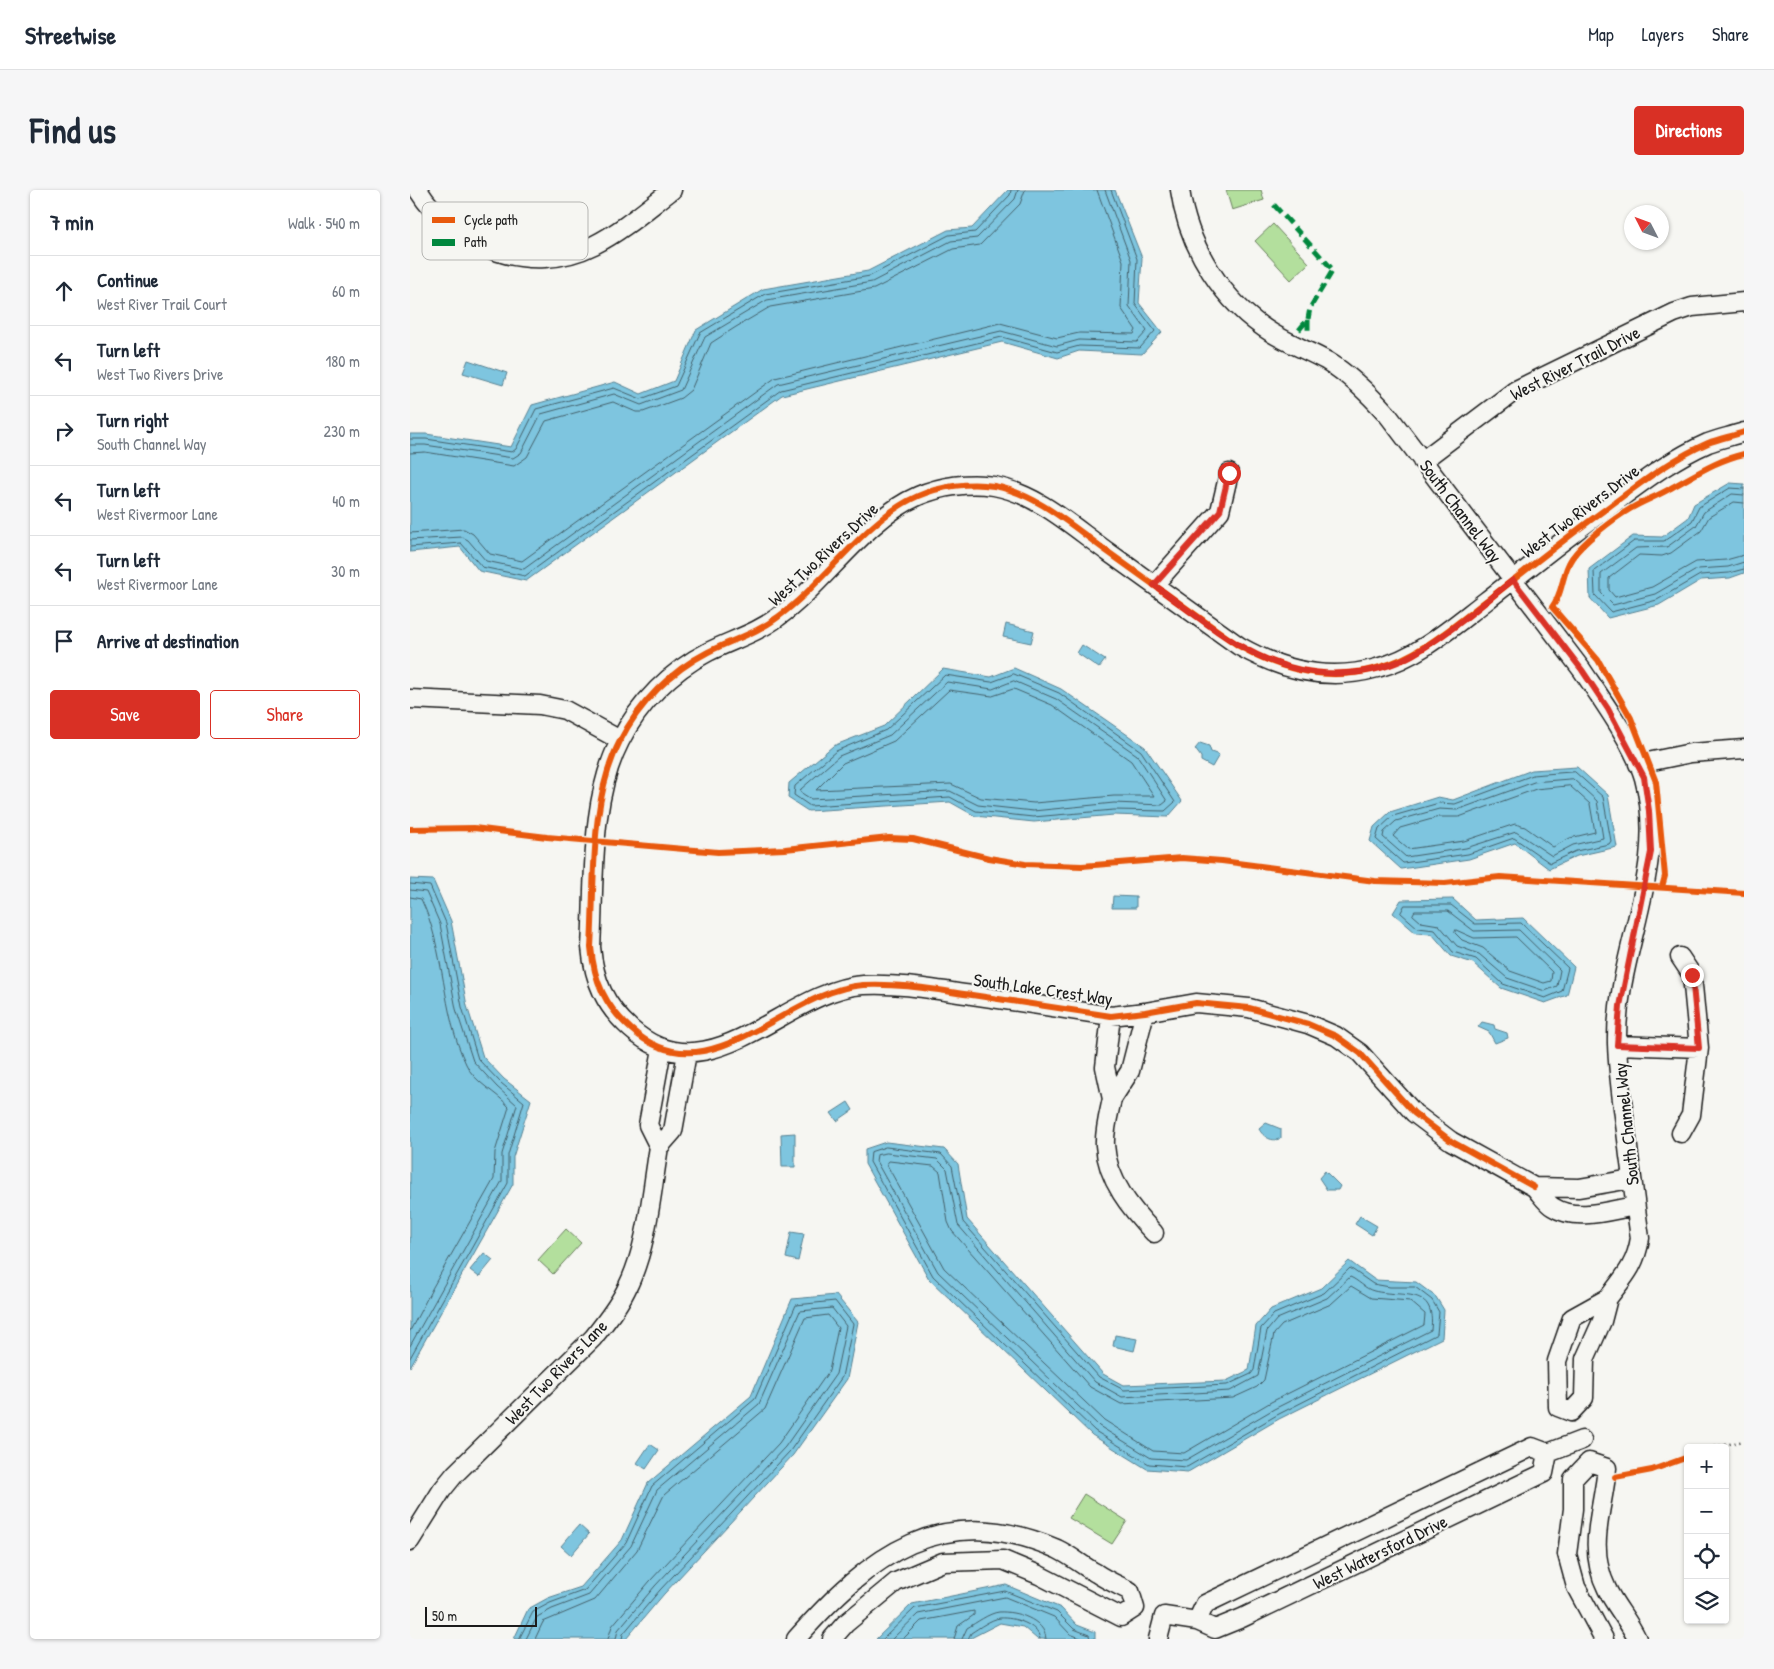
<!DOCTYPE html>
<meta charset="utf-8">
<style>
:root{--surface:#fff;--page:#f6f6f7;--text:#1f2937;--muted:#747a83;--line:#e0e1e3;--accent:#d93025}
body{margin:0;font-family:"Patrick Hand",sans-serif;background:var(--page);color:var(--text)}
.controls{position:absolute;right:15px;bottom:15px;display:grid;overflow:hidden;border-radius:5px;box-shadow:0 1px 4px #0004}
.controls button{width:45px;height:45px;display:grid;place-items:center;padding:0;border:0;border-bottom:1px solid var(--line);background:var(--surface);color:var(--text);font:25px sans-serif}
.compass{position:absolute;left:1214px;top:15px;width:45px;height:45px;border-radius:50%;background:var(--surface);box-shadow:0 1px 4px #0004;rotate:312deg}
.scale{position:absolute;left:15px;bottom:12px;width:112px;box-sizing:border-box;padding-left:5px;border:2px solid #1c1c1c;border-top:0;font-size:14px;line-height:18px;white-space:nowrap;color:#1c1c1c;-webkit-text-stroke:4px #f6f6f2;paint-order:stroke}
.stop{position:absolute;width:15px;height:15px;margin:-11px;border:4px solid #d93025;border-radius:50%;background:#fff}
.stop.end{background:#d93025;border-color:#fff;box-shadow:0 1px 5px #0008}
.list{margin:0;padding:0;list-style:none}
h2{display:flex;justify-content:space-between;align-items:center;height:65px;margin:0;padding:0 20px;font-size:21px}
h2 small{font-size:16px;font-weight:400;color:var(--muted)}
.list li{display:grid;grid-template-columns:32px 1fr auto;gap:15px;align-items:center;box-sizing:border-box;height:70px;padding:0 20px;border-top:1px solid var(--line)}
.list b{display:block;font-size:19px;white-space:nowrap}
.list p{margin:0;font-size:16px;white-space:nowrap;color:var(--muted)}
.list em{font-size:16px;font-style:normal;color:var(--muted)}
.actions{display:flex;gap:10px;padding:15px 20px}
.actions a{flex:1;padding:11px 0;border:1px solid var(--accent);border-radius:5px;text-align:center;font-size:18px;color:var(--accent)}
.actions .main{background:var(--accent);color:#fff}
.icon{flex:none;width:28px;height:28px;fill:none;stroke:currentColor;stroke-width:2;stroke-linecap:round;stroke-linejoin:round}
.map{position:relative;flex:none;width:1334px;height:1449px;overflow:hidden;border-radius:5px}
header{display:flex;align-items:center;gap:30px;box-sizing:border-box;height:70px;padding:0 25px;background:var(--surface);border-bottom:1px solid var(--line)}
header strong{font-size:24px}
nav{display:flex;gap:28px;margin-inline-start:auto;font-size:18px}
.intro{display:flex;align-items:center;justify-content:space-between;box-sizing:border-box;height:120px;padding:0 30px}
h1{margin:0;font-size:35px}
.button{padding:12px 22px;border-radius:5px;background:var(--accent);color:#fff;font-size:18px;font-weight:700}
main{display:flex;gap:30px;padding:0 30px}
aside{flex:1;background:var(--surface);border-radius:5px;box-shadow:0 1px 4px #0004}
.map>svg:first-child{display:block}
</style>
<header>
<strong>Streetwise</strong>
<nav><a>Map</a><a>Layers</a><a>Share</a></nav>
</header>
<div class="intro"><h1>Find us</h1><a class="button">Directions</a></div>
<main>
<aside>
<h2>7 min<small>Walk · 540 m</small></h2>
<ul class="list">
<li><svg class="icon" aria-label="ahead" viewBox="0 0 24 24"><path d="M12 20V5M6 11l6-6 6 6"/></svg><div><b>Continue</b><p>West River Trail Court</p></div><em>60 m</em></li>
<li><svg class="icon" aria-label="left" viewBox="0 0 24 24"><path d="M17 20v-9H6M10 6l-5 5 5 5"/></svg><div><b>Turn left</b><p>West Two Rivers Drive</p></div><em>180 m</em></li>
<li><svg class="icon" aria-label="right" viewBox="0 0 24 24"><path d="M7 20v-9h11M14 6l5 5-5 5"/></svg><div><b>Turn right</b><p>South Channel Way</p></div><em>230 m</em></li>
<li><svg class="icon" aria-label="left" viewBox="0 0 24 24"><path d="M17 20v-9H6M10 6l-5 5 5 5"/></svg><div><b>Turn left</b><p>West Rivermoor Lane</p></div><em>40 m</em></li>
<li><svg class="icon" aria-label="left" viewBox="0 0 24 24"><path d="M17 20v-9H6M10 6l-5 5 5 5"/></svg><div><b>Turn left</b><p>West Rivermoor Lane</p></div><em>30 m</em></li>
<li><svg class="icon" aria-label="arrive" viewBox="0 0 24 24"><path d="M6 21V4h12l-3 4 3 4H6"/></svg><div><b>Arrive at destination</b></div></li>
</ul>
<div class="actions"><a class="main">Save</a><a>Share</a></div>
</aside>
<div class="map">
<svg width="1334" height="1449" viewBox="0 0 1334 1449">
<rect width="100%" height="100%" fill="#f6f6f2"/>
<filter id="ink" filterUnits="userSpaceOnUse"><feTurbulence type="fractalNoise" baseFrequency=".02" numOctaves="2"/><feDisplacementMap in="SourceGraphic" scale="10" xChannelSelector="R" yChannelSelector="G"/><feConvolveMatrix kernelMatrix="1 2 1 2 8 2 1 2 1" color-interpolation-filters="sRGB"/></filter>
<g filter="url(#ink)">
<path fill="#b3df9d" stroke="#687e5c" d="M816,0H851L854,10L822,20Z
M863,34L899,73L881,90L845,51Z
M156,1039L171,1053L143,1084L128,1070Z
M674,1304L717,1331L702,1354L659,1328Z"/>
<path fill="#7ec5df" stroke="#578191" d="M598,0H705L732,68L729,113L752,142L732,164L669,161L648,168L592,152L372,205L116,391L69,381L50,357L0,362V244H16L101,257L122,215L205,192L231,204L264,191L286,140L353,99L458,81L538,40L562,38Z
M58,170L97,183L93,195L53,183Z
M1320,293L1334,294V383L1320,388L1291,390L1249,415L1198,428L1180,408L1179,379L1223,346L1252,347L1278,328L1284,314Z
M596,434L624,441L621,453L593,447Z
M672,455L695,470L689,478L667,463Z
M604,478L651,499L735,557L772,611L758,627L704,625L624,632L565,626L540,612L398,621L378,608L379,593L423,556L474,536L533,479L581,487Z
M790,553L799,556L801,562L809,565L802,577L791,571V567L785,559Z
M1167,577L1198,605L1207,657L1167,666L1139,679L1105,653L1059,669L991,679L960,651L964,637L980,622L1028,607L1043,610L1122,580Z
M0,689L23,690L41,731L57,816L73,867L94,889L121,910L103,967V994L0,1177Z
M703,706L726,707V718H702Z
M1043,709L1066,730L1113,728L1164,777L1157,805L1135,813L1091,798L1063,773L1041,766L1022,744L1006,743L983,723L991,710Z
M1072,832L1084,835L1085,839L1097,843L1098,848L1085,853L1079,842L1068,837Z
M438,912L443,920L427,931L421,923Z
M856,933L871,939V948C863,953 853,947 849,939Z
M385,943V977H372L371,944Z
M476,952L534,959L548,974L557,1029L693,1184L713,1195L816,1191L839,1180L846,1136L861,1119L911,1098L939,1071L965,1090L1006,1092L1026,1107L1034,1120L1032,1148L869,1229L778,1282L737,1279L682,1245L519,1089L455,974V959Z
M915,981L930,996L928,1000H917L909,988Z
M950,1026L967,1036L962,1045L945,1034Z
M381,1042L394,1044L388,1071L376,1068Z
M74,1063L83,1070L69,1087L60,1080Z
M426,1105L448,1132L437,1189L383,1265L254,1404L216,1449H104L118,1419L138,1408L171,1397L212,1350L238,1293L341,1206L382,1109Z
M705,1145L727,1149L724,1161L703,1156Z
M240,1254L249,1260L236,1279L227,1273Z
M169,1335L179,1344L161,1365L151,1356Z
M596,1395L651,1418L667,1435L685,1442V1449H627L613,1437L590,1433L559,1449H466L502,1414Z"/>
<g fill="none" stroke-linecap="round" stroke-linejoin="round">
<path stroke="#43606a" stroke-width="1" d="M0,249H16L102,262L106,259L126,219L204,198L231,209L266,196L290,143L355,104L460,86L539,45L565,42L600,5L601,0
M0,255H15L103,268L111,263L131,224L204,204L231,215L271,200L295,147L357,110L462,92L541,51L567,48L605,9L608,0
M0,263L15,262L104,276L117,267L136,231L203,212L226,222H233L271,208L281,200L301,153L326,137L360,117L464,99L543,59L570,55L610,14L615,0
M1334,299L1320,298L1289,317L1282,331L1254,351H1224L1184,381L1185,405L1201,422L1247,410L1290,385L1319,383L1334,379
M1334,305L1322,304L1294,322L1286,336L1257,357L1226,358L1191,384V403L1203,415L1245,404L1288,379L1318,377L1334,372
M1334,313L1324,312L1299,327L1291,341L1261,363L1252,366L1229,365L1199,388V400L1205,407L1242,397L1286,372L1316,370L1334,365
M0,343L54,339L63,344L80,364L112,371L365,188L590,133L647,148L669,143L724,144L726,140L711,118L713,71L687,0
M0,350L52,347L58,350L76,371L114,379L368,194L591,141L647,156L669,150L727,152L737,141L719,116L721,70L695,0
M0,357L51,353L72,377L115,386L371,200L592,147L647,162L669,156L730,158L745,141L725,114L727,69L701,0
M604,484L649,503L731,561L765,612L755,621L704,620L623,627L566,621L540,607L400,616L384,605L385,596L426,561L476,540L535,485L581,492Z
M604,491L646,509L727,565L757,611L752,615L704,613L623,621L568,615L540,601L401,609L390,602L391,599L429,566L480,545L537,492L582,499Z
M604,499L642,515L721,571L744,606H704L624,613L571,608L541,594L406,600L433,573L484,551L539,500L582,506Z
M1165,582L1193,607L1201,651L1199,654L1166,661L1140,673L1104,648L1058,664L993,673L966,649L969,639L983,626L1029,613L1045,614L1123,585Z
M1163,589L1187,611L1193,648L1163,655L1142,666L1106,642L1056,658L996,667L973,647L974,642L986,631L1029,619L1047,620L1124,592Z
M1160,596L1180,614L1185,642L1160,648L1143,657L1115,637L1105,634L1054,651L998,659L983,646L990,638L1029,627H1049L1126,599Z
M0,694L20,696L36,733L52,817L68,869L91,893L114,912L98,965V993L0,1168
M0,700L16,702L30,734L46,819L63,871L87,897L107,915L92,964V991L0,1156
M0,707L11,709C36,761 31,822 56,874C64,893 87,902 99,917L85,962L84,989L23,1097L0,1141
M995,715H1041L1065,734L1111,733L1158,778L1152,801L1135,808L1093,794L1066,769L1043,762L1025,740L1008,738L991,723Z
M1005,721H1038L1064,741L1109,740L1150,780L1147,796L1135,801L1097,788L1069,764L1047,756L1029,735L1011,732L1003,725Z
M1046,740L1064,748L1106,747L1142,782L1141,791L1134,793L1100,781L1073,758L1052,750L1045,743Z
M476,957L531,964L542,976L553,1032L689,1187L714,1200L817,1195L841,1184L844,1180L851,1138L864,1124L914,1103L940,1078L963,1094L980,1097H1005L1022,1110L1029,1122L1027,1144L867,1225L777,1277L739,1274L685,1241L523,1086L460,972L461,962Z
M477,963L527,969L537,979L548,1035L685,1192L712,1207L820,1201L848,1186L857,1141L867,1129L917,1108L940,1087C948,1090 955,1099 964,1101C993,1108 1026,1095 1021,1140L864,1219L776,1270L741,1268L689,1236L528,1082L466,971L467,965Z
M479,971L523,976L530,982L538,1032L542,1041L680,1197L711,1214L823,1208L847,1197L854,1190L864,1144L872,1135L921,1114L941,1096L961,1108L1000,1111L1015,1124L1014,1135L861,1212L774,1263L743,1261L694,1230L534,1078L477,975Z
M109,1449L123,1422L140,1413L175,1400L216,1353L242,1296L345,1209L386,1115L425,1111L443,1134L432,1187L380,1261L250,1400L213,1444L212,1449
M116,1449L127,1427L142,1419L179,1405L221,1356L247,1300L349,1214L390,1121L422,1118L436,1136L426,1184L375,1257L245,1396L208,1440L206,1449
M125,1449L133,1432L185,1410L227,1360L254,1305L355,1219L395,1128L418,1125L428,1138L419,1181L369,1253L240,1391L202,1436L198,1449
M473,1449L505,1418L595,1401L647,1422L664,1439L679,1445L680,1449
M482,1449L508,1424L595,1407L644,1427L660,1444L673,1449
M493,1449L511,1431L564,1421V1425L548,1436L544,1449
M552,1449L557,1438C566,1433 579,1423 589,1422C605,1421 635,1429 636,1449
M558,1449L561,1443C569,1438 581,1429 590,1428C603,1427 628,1434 630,1449"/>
<g stroke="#1c1c1c" stroke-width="21">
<path id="minor" d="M8,0C44,58 121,87 184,55C212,41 237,19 262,0
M770,0C778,57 813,113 862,143C880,154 899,161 917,171C940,185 959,204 977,224L1172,480C1192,510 1224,554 1234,588C1259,681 1205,762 1207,853C1208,891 1215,929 1219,966C1223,993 1226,1021 1230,1048C1226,1075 1214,1087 1198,1108
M1012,271L1106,200L1264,123L1282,117L1334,112
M744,395L810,321L819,283
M0,509L130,515L155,520L210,550
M1228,574L1281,563L1334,559
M1270,767L1282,785L1289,858L1281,925L1271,943
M701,826L695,877L702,909L720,881L735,822
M1207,855L1289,858
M252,859L238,935L249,957L263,941L277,863
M702,909C699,923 694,941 695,955C697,990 721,1019 744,1043
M1221,989L1169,998L1124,997C1130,1003 1136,1013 1143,1017C1166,1032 1201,1020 1225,1016
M1124,997L1041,951L1004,923L950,863L926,846L898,834L839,818L786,813L735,822L701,826C655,819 609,812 562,805C526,800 490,793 453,795C375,800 299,909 221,839C195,816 184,791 181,757C185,691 179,611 210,551C229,513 261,481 298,462C322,450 347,443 368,427C415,393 455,329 508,306C531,296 559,292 584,296C628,304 663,337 698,362C741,393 785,424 829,456C871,480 918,492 967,478C1009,467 1042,437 1076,411C1115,381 1153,350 1193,321C1226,297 1259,270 1298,253C1309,249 1322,246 1334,242
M1198,1108L1192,1131L1175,1169L1174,1208L1161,1222L1148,1217L1147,1171L1162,1128Z
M1179,1272L1197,1278C1193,1321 1176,1357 1197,1399C1205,1416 1219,1431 1227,1449
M1179,1272L1163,1289V1319L1157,1364L1166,1397L1194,1449
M0,1351L32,1300L45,1284L183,1148C195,1133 207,1118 216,1100C238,1057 241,1004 249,957
M787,1431L795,1414L1122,1257L1138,1263L1172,1250
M386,1449C460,1365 532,1309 647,1359C660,1365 673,1376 686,1383C696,1390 708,1395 720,1401L725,1418
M422,1449L435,1434L486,1392L533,1372L593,1370L629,1385L711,1427L725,1418
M748,1449L754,1426L787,1431L805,1439L832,1428L1134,1283L1138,1263"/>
</g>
<path stroke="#1c1c1c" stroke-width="2.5" stroke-dasharray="1 4" stroke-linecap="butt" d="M1300,1258L1334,1251
M1212,1287L1278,1267"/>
<use href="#minor" stroke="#f6f6f2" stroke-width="18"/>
<path stroke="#00873e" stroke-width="5" stroke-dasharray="10 5" stroke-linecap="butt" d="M864,15L923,80L900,118L898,129
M889,140L898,129V144"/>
<g stroke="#f6f6f2" stroke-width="9">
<path id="cycleway" d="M0,639L64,638L137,647L308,662L375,659L479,648L503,649L579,668L615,674L672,676L772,668L812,671L965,691L1035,693L1090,687L1334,703
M1252,697L1255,686L1246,592L1221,528L1188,470L1142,417C1154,402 1151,384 1162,368C1173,352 1203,329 1220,319C1233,311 1248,306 1261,298C1285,285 1307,270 1334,264
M1124,997L1041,951L1004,923L950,863L926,846L898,834L839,818L786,813L735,822L701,826C655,819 609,812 562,805C526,800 490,793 453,795C375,800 299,909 221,839C195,816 184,791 181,757C185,691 179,611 210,551C229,513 261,481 298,462C322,450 347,443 368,427C415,393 455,329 508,306C531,296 559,292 584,296C628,304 663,337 698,362C741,393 785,424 829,456C871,480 918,492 967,478C1009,467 1042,437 1076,411C1115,381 1153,350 1193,321C1226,297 1259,270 1298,253C1309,249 1322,246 1334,242
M1205,1287L1242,1280L1278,1267"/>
</g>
<use href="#cycleway" stroke="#e8590c" stroke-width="6"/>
</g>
</g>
<g fill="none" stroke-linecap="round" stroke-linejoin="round" filter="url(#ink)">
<path stroke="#d93025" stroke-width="6" d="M819,283L810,321L744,395C804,438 857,489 937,483C959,482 982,476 1002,465C1038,445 1071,415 1103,390L1172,480L1198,519L1234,587L1239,621L1241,662L1210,816L1207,855L1289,858L1282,785"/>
</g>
<g text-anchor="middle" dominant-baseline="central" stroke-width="4" stroke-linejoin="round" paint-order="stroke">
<g font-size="18" fill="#1c1c1c" stroke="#f6f6f2">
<text transform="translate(1165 173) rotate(-27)">West River Trail Drive</text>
<text transform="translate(1051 321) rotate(53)">South Channel Way</text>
<text transform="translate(1170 321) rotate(-37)">West Two Rivers Drive</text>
<text transform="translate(413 364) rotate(-43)">West Two Rivers Drive</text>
<text transform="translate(633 799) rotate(8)">South Lake Crest Way</text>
<text transform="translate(1216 934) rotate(-96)">South Channel Way</text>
<text transform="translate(146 1182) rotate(-46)">West Two Rivers Lane</text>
<text transform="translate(970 1362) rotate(-26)">West Watersford Drive</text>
</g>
</g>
<rect x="12" y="12" width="166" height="58" rx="8" fill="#f6f6f2" stroke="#b5b5b2" stroke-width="1"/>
<rect x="22" y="27" width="23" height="6" fill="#e8590c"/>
<rect x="22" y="49" width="23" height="7" fill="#00873e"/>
<g font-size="14" fill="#1c1c1c">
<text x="54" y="35">Cycle path</text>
<text x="54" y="57">Path</text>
</g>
</svg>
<div class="controls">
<button>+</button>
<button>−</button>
<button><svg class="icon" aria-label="locate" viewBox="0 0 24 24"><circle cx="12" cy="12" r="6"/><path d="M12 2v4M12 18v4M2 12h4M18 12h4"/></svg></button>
<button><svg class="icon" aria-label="layers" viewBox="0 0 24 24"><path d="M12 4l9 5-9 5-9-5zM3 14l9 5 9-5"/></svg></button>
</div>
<svg class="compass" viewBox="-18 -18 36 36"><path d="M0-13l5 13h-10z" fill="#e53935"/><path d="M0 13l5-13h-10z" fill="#747a83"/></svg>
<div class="scale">50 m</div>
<div class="stop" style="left:819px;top:283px"></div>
<div class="stop end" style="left:1282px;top:785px"></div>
</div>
</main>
